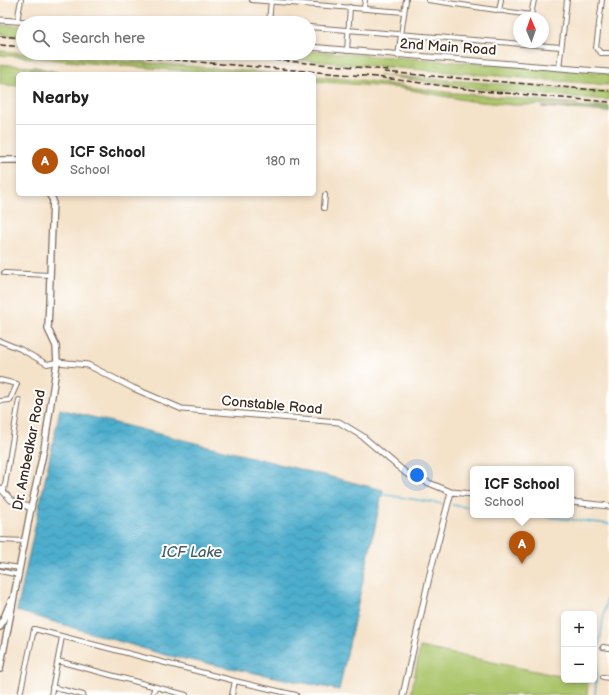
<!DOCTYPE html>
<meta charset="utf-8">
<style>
:root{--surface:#fff;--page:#f6f6f6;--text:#222;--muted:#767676;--line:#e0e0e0;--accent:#b45309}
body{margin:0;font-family:"Balsamiq Sans",sans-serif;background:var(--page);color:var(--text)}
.controls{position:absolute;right:12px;bottom:12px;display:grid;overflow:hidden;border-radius:6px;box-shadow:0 2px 6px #0003}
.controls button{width:36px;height:36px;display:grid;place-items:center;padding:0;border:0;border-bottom:1px solid var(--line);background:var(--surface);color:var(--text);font:20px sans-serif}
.compass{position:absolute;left:513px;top:12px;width:36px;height:36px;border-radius:50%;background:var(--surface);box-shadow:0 2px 6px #0003;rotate:358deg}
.you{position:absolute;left:417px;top:475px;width:14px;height:14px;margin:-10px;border:3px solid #fff;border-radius:50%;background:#1a73e8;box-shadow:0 0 0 6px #1a73e833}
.badge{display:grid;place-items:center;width:26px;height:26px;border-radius:50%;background:var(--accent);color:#fff;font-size:13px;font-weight:700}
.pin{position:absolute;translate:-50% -33px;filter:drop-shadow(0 1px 2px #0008)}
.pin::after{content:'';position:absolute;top:21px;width:14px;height:12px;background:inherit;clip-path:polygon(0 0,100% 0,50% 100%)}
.popup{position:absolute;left:470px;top:466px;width:104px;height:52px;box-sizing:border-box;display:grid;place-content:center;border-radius:6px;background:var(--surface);filter:drop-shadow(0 1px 3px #0005);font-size:13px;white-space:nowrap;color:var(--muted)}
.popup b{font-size:15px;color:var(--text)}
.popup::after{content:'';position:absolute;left:50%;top:100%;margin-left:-8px;border:8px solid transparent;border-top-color:var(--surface)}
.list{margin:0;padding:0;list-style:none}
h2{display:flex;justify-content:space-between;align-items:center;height:52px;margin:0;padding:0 16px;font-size:17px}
h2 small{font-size:13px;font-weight:400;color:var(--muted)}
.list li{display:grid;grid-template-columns:26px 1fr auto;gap:12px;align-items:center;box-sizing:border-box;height:72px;padding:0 16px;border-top:1px solid var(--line)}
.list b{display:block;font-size:15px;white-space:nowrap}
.list p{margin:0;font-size:13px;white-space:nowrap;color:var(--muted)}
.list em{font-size:13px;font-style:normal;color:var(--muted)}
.icon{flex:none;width:22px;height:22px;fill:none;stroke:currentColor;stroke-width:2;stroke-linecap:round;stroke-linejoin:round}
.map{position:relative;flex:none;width:609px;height:695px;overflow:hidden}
.search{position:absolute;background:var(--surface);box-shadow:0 2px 6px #0003;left:16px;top:16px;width:300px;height:44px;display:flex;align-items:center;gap:10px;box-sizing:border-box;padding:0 14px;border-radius:22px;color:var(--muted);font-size:15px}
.panel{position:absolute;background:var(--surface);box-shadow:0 2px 6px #0003;left:16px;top:72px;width:300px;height:124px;border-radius:6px}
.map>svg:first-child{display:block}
</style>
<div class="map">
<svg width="609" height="695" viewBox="0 0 609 695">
<defs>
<pattern id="grass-tufts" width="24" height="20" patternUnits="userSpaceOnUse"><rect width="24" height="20" fill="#abc56a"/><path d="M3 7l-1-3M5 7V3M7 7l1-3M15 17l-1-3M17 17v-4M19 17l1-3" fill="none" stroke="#94a95b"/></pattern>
<pattern id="forest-firs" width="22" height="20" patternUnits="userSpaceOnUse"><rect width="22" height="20" fill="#88aa5e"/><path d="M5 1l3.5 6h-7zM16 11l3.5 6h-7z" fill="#708b4d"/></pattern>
<pattern id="water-waves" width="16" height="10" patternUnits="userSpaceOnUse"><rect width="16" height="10" fill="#4eaecd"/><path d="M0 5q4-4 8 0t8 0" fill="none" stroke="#428ea6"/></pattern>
</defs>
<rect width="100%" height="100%" fill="#fff"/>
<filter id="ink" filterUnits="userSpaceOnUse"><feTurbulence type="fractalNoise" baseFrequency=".025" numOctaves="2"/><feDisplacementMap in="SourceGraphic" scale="8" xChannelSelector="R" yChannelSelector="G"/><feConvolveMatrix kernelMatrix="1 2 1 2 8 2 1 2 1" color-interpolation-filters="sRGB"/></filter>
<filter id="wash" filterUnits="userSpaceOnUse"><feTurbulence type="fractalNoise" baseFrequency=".012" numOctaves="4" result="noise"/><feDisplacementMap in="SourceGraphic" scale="16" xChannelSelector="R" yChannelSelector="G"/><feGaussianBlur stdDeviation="0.9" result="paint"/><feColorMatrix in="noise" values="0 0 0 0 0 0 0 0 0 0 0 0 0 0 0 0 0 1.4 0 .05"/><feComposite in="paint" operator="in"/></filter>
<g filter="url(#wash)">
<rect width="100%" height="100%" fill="#f4e2c9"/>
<path fill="url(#grass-tufts)" stroke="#737844" d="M0,25L23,26V37L0,34Z
M0,51L23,53L286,74C191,74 95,63 0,55Z
M309,51L609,73V85L213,53H309Z
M0,64L31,67V74H18V86L0,84Z
M379,75L609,92V100L487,90Z
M314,76L368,81L444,92L578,104L513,105L470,101L400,88L314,81Z"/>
<path fill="url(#forest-firs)" stroke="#626a3e" d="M31,67H36L65,74H31Z
M604,106H609V112L542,107Z"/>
<path fill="#abc56a" stroke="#737844" d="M420,647L564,677V680L588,682L587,695H411Z"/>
<path fill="url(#water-waves)" stroke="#446c76" d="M60,409L383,490L339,690L165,655L17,611Z"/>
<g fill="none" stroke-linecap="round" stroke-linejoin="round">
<path stroke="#4eaecd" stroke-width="1.5" d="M380,494L443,504
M452,505L473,508
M533,515L609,524
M595,695L599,646L609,583"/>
</g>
</g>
<g filter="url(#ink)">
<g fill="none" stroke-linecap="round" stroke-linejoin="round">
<g stroke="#7c6a5a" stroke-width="6">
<path id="minor" d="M252,0L404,12
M428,0L531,15L534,0
M602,0L596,48L601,53H609
M364,8L365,0
M499,11L501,0
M17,21L21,0
M269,23L271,0
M309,27L561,47
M347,51L350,7
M398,56L406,0
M559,68L567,0
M324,208L325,195
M4,273L50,275
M0,341L20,349L47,364L57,362
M0,380L17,384L10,400L0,401
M4,491L19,400
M0,540L25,541
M0,565L20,568
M0,571L19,575
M603,647L609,648
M58,661L186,695
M603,677L609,678
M52,687L83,695
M20,695L34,629L235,681L296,695
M51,695L62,637
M152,695L155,687
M232,695L235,681"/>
</g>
<g stroke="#7c6a5a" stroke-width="7">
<path id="tertiary" d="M0,20L43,23
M309,47L609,72
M57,362L88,365L133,388L182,409L339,422L362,436L407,474L451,492L473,494
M0,488L11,500L31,508
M571,502L609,506
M403,695L431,569L451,492"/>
</g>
<g stroke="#7c6a5a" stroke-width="8">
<path id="secondary" d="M0,160H18
M0,627L11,601
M0,669L31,508L44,449L57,362L56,346L48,329L53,200L49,194"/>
</g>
<use href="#minor" stroke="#fff" stroke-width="4"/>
<use href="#tertiary" stroke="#fff" stroke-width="5"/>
<use href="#secondary" stroke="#fff" stroke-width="5.5"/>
<path stroke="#3b2a1e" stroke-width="1.5" stroke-dasharray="6 3" stroke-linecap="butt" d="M0,36L23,38
M0,45L23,47
M45,53L99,57
M93,53L376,77L482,91L609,102
M194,53L389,70
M384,72L609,91"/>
</g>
</g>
<g text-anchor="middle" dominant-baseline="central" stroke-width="4" stroke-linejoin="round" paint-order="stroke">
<g font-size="14" fill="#3b2a1e" stroke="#fff">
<text transform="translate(448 47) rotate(4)">2nd Main Road</text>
<text transform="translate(272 405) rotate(5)">Constable Road</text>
<text transform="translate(29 450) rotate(-79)">Dr. Ambedkar Road</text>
</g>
<g font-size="15" font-style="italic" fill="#435f64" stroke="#fff">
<text x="192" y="552">ICF Lake</text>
</g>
</g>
</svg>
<div class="controls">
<button>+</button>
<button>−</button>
</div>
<svg class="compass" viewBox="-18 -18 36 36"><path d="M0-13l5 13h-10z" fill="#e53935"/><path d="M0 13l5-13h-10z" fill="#767676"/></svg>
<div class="you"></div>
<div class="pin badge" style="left:522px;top:564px">A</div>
<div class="popup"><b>ICF School</b>School</div>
<div class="search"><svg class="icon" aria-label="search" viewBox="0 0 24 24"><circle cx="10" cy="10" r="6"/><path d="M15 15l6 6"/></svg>Search here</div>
<section class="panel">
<h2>Nearby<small></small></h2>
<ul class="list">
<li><span class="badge">A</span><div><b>ICF School</b><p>School</p></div><em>180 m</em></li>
</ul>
</section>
</div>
